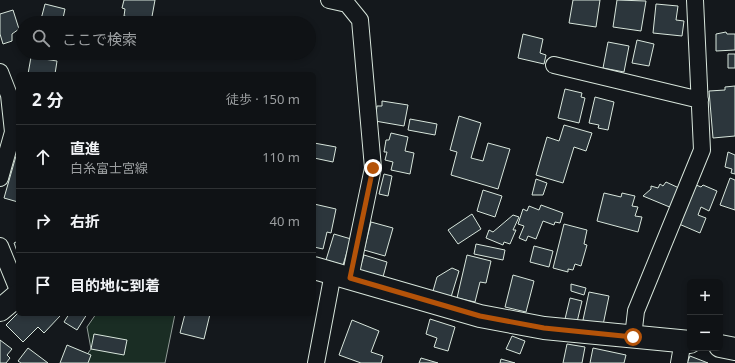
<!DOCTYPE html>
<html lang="ja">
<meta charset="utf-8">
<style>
:root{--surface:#0f1215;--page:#181b1e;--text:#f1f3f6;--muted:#9b9ea0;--line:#2f3234}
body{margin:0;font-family:"Noto Sans","Noto Sans JP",sans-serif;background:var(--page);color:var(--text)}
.controls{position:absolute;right:12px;bottom:12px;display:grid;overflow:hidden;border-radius:6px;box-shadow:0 2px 6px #0003}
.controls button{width:36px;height:36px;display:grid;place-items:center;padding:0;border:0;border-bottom:1px solid var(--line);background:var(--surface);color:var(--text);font:20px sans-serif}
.stop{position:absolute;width:12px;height:12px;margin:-9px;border:3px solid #b45309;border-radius:50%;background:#fff}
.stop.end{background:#b45309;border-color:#fff;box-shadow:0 1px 4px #0008}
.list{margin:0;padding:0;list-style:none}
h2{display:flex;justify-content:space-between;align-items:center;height:52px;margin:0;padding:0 16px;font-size:17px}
h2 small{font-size:13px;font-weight:400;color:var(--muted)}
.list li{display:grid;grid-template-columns:26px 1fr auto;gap:12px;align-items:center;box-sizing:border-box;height:64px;padding:0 16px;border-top:1px solid var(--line)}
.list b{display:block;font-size:15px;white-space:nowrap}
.list p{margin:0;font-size:13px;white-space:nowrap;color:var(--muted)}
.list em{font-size:13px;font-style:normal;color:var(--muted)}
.icon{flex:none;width:22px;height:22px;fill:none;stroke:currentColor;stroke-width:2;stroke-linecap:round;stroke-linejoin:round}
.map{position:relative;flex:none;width:735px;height:363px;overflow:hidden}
.search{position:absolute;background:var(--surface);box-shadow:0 2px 6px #0003;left:16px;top:16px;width:300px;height:44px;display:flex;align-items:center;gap:10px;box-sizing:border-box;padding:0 14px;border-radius:22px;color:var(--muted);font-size:15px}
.panel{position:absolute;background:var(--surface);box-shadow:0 2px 6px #0003;left:16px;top:72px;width:300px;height:244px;border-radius:6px}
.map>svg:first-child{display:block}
</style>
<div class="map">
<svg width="735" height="363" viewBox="0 0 735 363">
<rect width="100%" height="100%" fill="#14181c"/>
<path fill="#1a2d24" stroke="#939e99" d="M96,314H175L165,363H81L91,349L87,327Z"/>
<path fill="#2c363c" stroke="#d8e6dc" d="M124,0H155L151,22L124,16L125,9L122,8Z
M573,0H600L596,27L569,23Z
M617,0L646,1L641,31L613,27Z
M45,4L65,9L62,23H40Z
M656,4L678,6L676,20L684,21L682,36L653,33Z
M13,10L19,29L12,34V41L3,44L0,34V14Z
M726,32L727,34H735V50L716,51V34Z
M523,34L543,39L540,53L546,55L544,64L518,58Z
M637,40L654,44L649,66L632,63Z
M608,42L629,46L624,72L603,68Z
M728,54H735V68H728Z
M31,57L57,61L55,74H28Z
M735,86V136L713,138L709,91L725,90V87Z
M565,89L582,93L581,97L585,98L579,123L558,118Z
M595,97L614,102L608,130L598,128L599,125L589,123Z
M382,101L408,105L404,126L375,121L377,106H382Z
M459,116L481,123L471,158L483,161L488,143L510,149L498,189L451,175L457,152L450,150Z
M410,119L437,124L435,135L408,130Z
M564,125L592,133L586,151L574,147L563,183L536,175L547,137L559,141Z
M391,133L408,137L405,151L414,153L410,174L391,170L393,162L385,160L387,152H384L386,140H389Z
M314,143L336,147L333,162L314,158Z
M18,149V202L4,198Z
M728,152L735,155V174L731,173L732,169L725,167Z
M384,174L392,176L388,196L379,194Z
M730,178L735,180V210L720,205Z
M536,179L547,183L543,195H532Z
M666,182L679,188L672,208L643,196L651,189V186L658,188L660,184L663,186Z
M696,185L701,187L703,185L717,191L709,211L701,207L698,215L706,218L700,233L679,224Z
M483,190L502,196L495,217L477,211Z
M604,193L621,197L622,193L635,196L632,206L638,207L635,216L642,217L638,232L597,221Z
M314,204L336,209L331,233L327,232L323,249L314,247L315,227H314Z
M541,205L563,213L560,223L555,222L554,225L543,221L536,239L528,236L526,241L519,238L524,226L518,224L523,209L527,211L529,206L539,210Z
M472,214L481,229L458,244L448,230Z
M513,215L519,217L513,230H516L510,244L504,242L503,245L486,238L489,230L493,232Z
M371,222L393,228L385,256L364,250Z
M564,224L587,230L584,244L587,245L581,266L575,264L573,270L568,269V272L553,268Z
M334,234L351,239L343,265L326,260Z
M18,241V254L14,243Z
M476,244L505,250L503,260L474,254Z
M534,246L553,251L549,267L530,262Z
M364,255L387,262L383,277L359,271Z
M467,255L491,261L486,283L480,282L475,302L457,298Z
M452,268L459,271L451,297L433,291L437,277Z
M513,275L534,281L526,312L505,307Z
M571,284L586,288L584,295L571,291Z
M589,292L609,296L603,325L583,320Z
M570,298L582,301L577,322L565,319Z
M18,313V314H59L60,316L44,333L38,327L23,342L6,325Z
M69,314H87L77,330L64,322Z
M185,314H210L204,339L180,333Z
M430,319L455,327L448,351L434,347L437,338L426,334Z
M352,320L379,331L371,352L383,356L381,363H361L339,355Z
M94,334L127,340L124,355L91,349Z
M512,336L525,341L520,354L506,349Z
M0,340L12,349L7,355L10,358L6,363H0Z
M567,344L585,347L582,363H563Z
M67,345L91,355L88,363H60Z
M28,348L48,363H21L18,361Z
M593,348L626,355L624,363H590Z
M690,356L708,363H687Z
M421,358L438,363H419Z
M501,359L515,363H500Z"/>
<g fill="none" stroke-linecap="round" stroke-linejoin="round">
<g stroke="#d8e6dc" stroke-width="18">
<path id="minor" d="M329,0L347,4L360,20L373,168L350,278
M554,65L700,100
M0,72L9,95L13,132L0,178
M0,246L18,290
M633,337L636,311L702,150L695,0
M316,363L333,273
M679,363L683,341"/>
</g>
<g stroke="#d8e6dc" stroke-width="24">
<path id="secondary" d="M314,268L480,316L544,328L690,342
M0,310L18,295
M720,346L735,349"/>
</g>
<use href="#minor" stroke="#14181c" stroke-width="16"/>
<use href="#secondary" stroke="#14181c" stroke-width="22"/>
</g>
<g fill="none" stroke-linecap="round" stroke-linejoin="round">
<path stroke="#b45309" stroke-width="5" d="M373,168L350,278L480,316L544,328L633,337"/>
</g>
</svg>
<div class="controls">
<button>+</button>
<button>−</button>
</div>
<div class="stop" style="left:633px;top:337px"></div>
<div class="stop end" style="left:373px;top:168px"></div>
<div class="search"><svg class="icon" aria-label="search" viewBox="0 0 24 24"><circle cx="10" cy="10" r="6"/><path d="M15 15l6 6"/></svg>ここで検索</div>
<section class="panel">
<h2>2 分<small>徒歩 · 150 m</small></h2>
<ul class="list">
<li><svg class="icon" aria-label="ahead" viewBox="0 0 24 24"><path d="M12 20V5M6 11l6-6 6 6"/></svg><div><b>直進</b><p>白糸富士宮線</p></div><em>110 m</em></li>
<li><svg class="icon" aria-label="right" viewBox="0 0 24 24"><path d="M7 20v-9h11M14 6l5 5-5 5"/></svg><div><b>右折</b></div><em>40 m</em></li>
<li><svg class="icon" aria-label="arrive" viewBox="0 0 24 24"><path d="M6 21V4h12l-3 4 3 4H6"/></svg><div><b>目的地に到着</b></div></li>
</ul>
</section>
</div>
